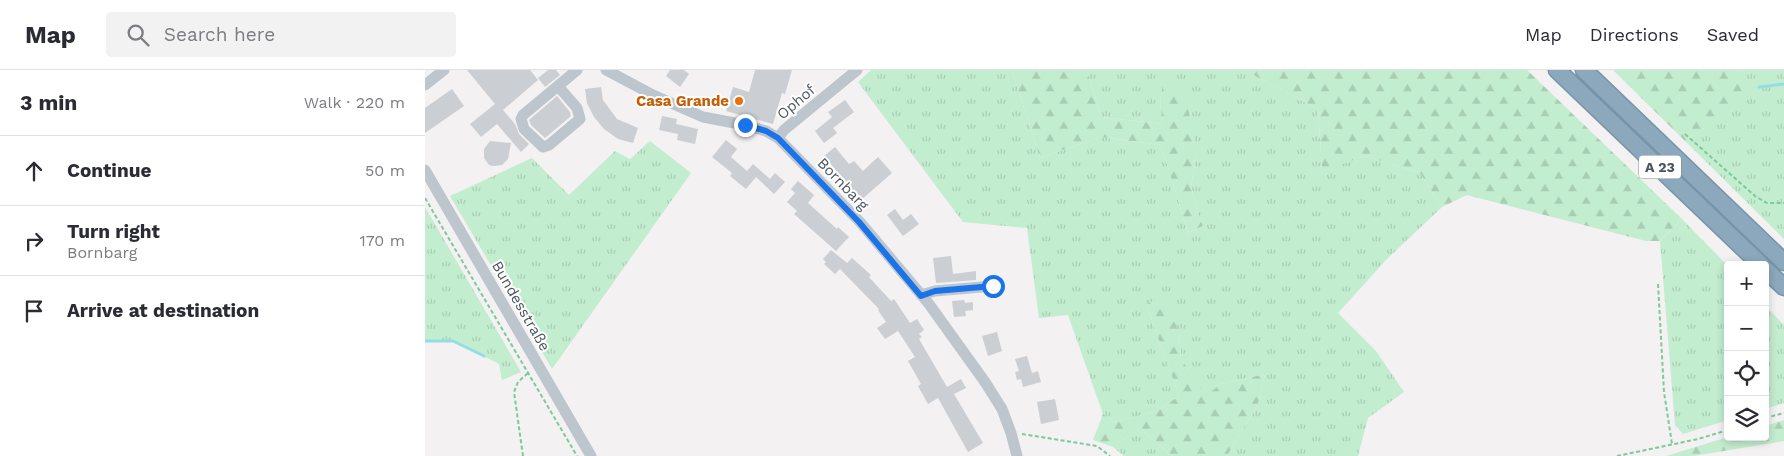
<!DOCTYPE html>
<meta charset="utf-8">
<style>
:root{--surface:#fff;--page:#f2f2f3;--text:#2b2b33;--muted:#7c7c81;--line:#e1e1e2}
body{margin:0;font-family:"Work Sans",sans-serif;background:var(--page);color:var(--text)}
.controls{position:absolute;right:15px;bottom:15px;display:grid;overflow:hidden;border-radius:5px;box-shadow:0 2px 8px #0003}
.controls button{width:45px;height:45px;display:grid;place-items:center;padding:0;border:0;border-bottom:1px solid var(--line);background:var(--surface);color:var(--text);font:25px sans-serif}
.stop{position:absolute;width:15px;height:15px;margin:-11px;border:4px solid #1a73e8;border-radius:50%;background:#fff}
.stop.end{background:#1a73e8;border-color:#fff;box-shadow:0 1px 5px #0008}
.list{margin:0;padding:0;list-style:none}
h2{display:flex;justify-content:space-between;align-items:center;height:65px;margin:0;padding:0 20px;font-size:21px}
h2 small{font-size:16px;font-weight:400;color:var(--muted)}
.list li{display:grid;grid-template-columns:32px 1fr auto;gap:15px;align-items:center;box-sizing:border-box;height:70px;padding:0 20px;border-top:1px solid var(--line)}
.list b{display:block;font-size:19px;white-space:nowrap}
.list p{margin:0;font-size:16px;white-space:nowrap;color:var(--muted)}
.list em{font-size:16px;font-style:normal;color:var(--muted)}
.icon{flex:none;width:28px;height:28px;fill:none;stroke:currentColor;stroke-width:2;stroke-linecap:round;stroke-linejoin:round}
.map{position:relative;flex:none;width:1359px;height:386px;overflow:hidden}
header{display:flex;align-items:center;gap:30px;box-sizing:border-box;height:70px;padding:0 25px;background:var(--surface);border-bottom:1px solid var(--line)}
header strong{font-size:24px}
nav{display:flex;gap:28px;margin-inline-start:auto;font-size:18px}
.search{width:350px;height:45px;background:var(--page);display:flex;align-items:center;gap:12px;box-sizing:border-box;padding:0 18px;border-radius:5px;color:var(--muted);font-size:19px}
main{display:flex}
aside{flex:1;background:var(--surface)}
.map>svg:first-child{display:block}
</style>
<header>
<strong>Map</strong>
<div class="search"><svg class="icon" aria-label="search" viewBox="0 0 24 24"><circle cx="10" cy="10" r="6"/><path d="M15 15l6 6"/></svg>Search here</div>
<nav><a>Map</a><a>Directions</a><a>Saved</a></nav>
</header>
<main>
<aside>
<h2>3 min<small>Walk · 220 m</small></h2>
<ul class="list">
<li><svg class="icon" aria-label="ahead" viewBox="0 0 24 24"><path d="M12 20V5M6 11l6-6 6 6"/></svg><div><b>Continue</b></div><em>50 m</em></li>
<li><svg class="icon" aria-label="right" viewBox="0 0 24 24"><path d="M7 20v-9h11M14 6l5 5-5 5"/></svg><div><b>Turn right</b><p>Bornbarg</p></div><em>170 m</em></li>
<li><svg class="icon" aria-label="arrive" viewBox="0 0 24 24"><path d="M6 21V4h12l-3 4 3 4H6"/></svg><div><b>Arrive at destination</b></div></li>
</ul>
</aside>
<div class="map">
<svg width="1359" height="386" viewBox="0 0 1359 386">
<defs>
<pattern id="grass-tufts" width="24" height="20" patternUnits="userSpaceOnUse" patternTransform="scale(1.25)"><rect width="24" height="20" fill="#c3edcf"/><path d="M3 7l-1-3M5 7V3M7 7l1-3M15 17l-1-3M17 17v-4M19 17l1-3" fill="none" stroke="#a9cdb4"/></pattern>
<pattern id="forest-firs" width="22" height="20" patternUnits="userSpaceOnUse" patternTransform="scale(1.25)"><rect width="22" height="20" fill="#c3edcf"/><path d="M5 1l3.5 6h-7zM16 11l3.5 6h-7z" fill="#a9cdb4"/></pattern>
</defs>
<rect width="100%" height="100%" fill="#f3f1f1"/>
<path fill="url(#grass-tufts)" d="M446,0H587L615,88L675,67L736,75L763,163L778,156L774,147L766,117L772,83L735,25L737,54L676,47L662,0H826L830,6L893,39L897,100L940,86L995,103L1017,137L961,190L913,243L951,281L979,322L943,348L933,386H802L833,334L840,304L796,314L780,327L756,288L754,261L721,234L754,326L732,341L690,352L678,344L643,245L614,248L602,158L538,152L433,12Z
M1314,0H1359V169L1260,71L1331,23Z
M225,71L266,103L127,299L25,126L107,88L144,125L190,81L205,89Z
M0,137L96,302L77,310L74,294L28,271H0Z
M1257,149L1303,196V350L1258,364L1250,355L1235,171Z
M1340,235L1359,255V333L1340,339Z
M715,358L747,386H699L688,377Z"/>
<path fill="url(#forest-firs)" d="M587,0H662L676,47L737,54L735,25L740,13L761,28L772,83L766,117L774,147L778,156L763,163L736,75L675,67L615,88Z
M826,0H1102L1257,149L1235,171H1221L1042,125L1017,137L995,103L940,86L897,101L893,39L830,6Z
M1188,0H1314L1332,23L1260,71Z
M733,229L745,235L754,261L756,288L780,326L796,314L840,304L833,334L802,386H747L715,358L688,377L668,370L678,344L690,352L732,341L754,326L721,234Z
M1359,350V371L1268,386H1241L1303,367H1340V356Z"/>
<g fill="none" stroke-linecap="round" stroke-linejoin="round">
<path stroke="#92dee7" stroke-width="3" d="M1334,17L1359,14
M0,271H28L59,286"/>
</g>
<path fill="#cbced3" d="M42,0H105L113,10L78,40L90,54L94,64L104,74L96,82L72,54L56,67L45,54L70,34Z
M123,0H131L135,5L120,17L113,8Z
M245,0H259L264,4L255,17L241,6Z
M330,0H367L360,24L357,23L348,54L301,41L308,17L324,22Z
M176,17L178,30L192,49L213,58L208,73L193,69L179,59L169,47L162,33L160,19Z
M27,19L39,36L0,63V38Z
M132,26L145,42L146,46L120,68L106,55L104,50Z
M420,30L429,42L408,58L412,63L399,73L390,61L407,47L403,42Z
M237,46L252,49L251,54L273,59L270,74L252,70L253,64L234,60Z
M301,70L312,79L306,87L322,101L328,94L345,109L350,103L360,112L349,124L331,107L321,119L305,106L307,103L287,87Z
M65,71L86,73L83,89L77,95L68,96L64,95L59,88V79Z
M410,77L424,94L429,91L438,101L453,87L467,103L436,130L399,86Z
M373,111L389,125L383,133L412,159L413,157L424,167L411,181L369,144L372,141L362,132L370,123L366,119Z
M470,139L478,150L486,144L494,154L478,166L462,145Z
M406,180L422,193L427,188L446,205L444,207L466,231L469,229L485,253L492,249L499,260L494,264L497,267L494,269L522,317L536,309L541,318L529,324L558,373L543,382L513,328L503,334L493,316L496,314L483,291L490,287L473,261L460,269L452,258L461,252L453,240L454,239L415,199L410,204L399,194L401,192L398,189Z
M526,186L528,204L551,201V210L511,213L508,188Z
M539,230L540,233L548,232V240L540,241L541,246L529,247L527,231Z
M572,262L577,281L563,286L557,266Z
M602,286L607,303L613,301L616,312L598,317L596,309L592,310L590,302L594,301L590,289Z
M630,329L634,350L616,354L612,332Z"/>
<g fill="none" stroke-linecap="round" stroke-linejoin="round">
<g stroke="#7793a8" stroke-width="19">
<path id="highway" d="M1132,0L1336,195
M1159,0L1359,192
M1340,199L1359,217"/>
</g>
<path stroke="#7cc99c" stroke-width="2" stroke-dasharray="4 2.5" stroke-linecap="butt" d="M1260,64L1330,126L1342,133H1359
M0,128L152,386
M1233,214L1239,322L1247,374
M1340,348L1359,343
M597,364L672,376L685,386
M98,386L89,322L93,312L103,303
M1192,386L1273,369L1303,360"/>
<path stroke="#bdc6cc" stroke-width="11" d="M181,0L228,25L278,47L320,55L341,61L353,68L435,152L504,234L560,312L577,339L586,363L592,386
M0,15L19,0
M133,16L152,38L155,49L124,75L118,77L99,59L96,49L98,45L152,0
M353,68L359,60L432,0
M0,100L166,386
M496,225L510,221L568,216"/>
<use href="#highway" stroke="#8ca8bc" stroke-width="16"/>
</g>
<g fill="none" stroke-linecap="round" stroke-linejoin="round">
<path stroke="#1a73e8" stroke-width="6" d="M320,55L341,61L353,68L434,152L496,226L510,221L568,216"/>
</g>
<circle fill="#e8710a" stroke="#fff" stroke-width="2" cx="314" cy="31" r="5"/>
<g text-anchor="middle" dominant-baseline="central" stroke-width="4" stroke-linejoin="round" paint-order="stroke">
<rect fill="#fff" stroke="#80898e" stroke-width="1" x="1214" y="85.5" width="42" height="23" rx="4"/>
<g font-size="14" font-weight="bold" fill="#4a565d">
<text x="1235" y="97">A 23</text>
</g>
<g font-size="15" font-weight="bold" fill="#c56008" stroke="#fff" text-anchor="end">
<text x="304" y="31">Casa Grande</text>
</g>
<g font-size="15" fill="#4a565d" stroke="#fff">
<text transform="translate(371 32) rotate(-40)">Ophof</text>
<text transform="translate(418 114) rotate(46)">Bornbarg</text>
<text transform="translate(96 236) rotate(60)">Bundesstraße</text>
</g>
</g>
</svg>
<div class="controls">
<button>+</button>
<button>−</button>
<button><svg class="icon" aria-label="locate" viewBox="0 0 24 24"><circle cx="12" cy="12" r="6"/><path d="M12 2v4M12 18v4M2 12h4M18 12h4"/></svg></button>
<button><svg class="icon" aria-label="layers" viewBox="0 0 24 24"><path d="M12 4l9 5-9 5-9-5zM3 14l9 5 9-5"/></svg></button>
</div>
<div class="stop" style="left:568px;top:216px"></div>
<div class="stop end" style="left:320px;top:55px"></div>
</div>
</main>
